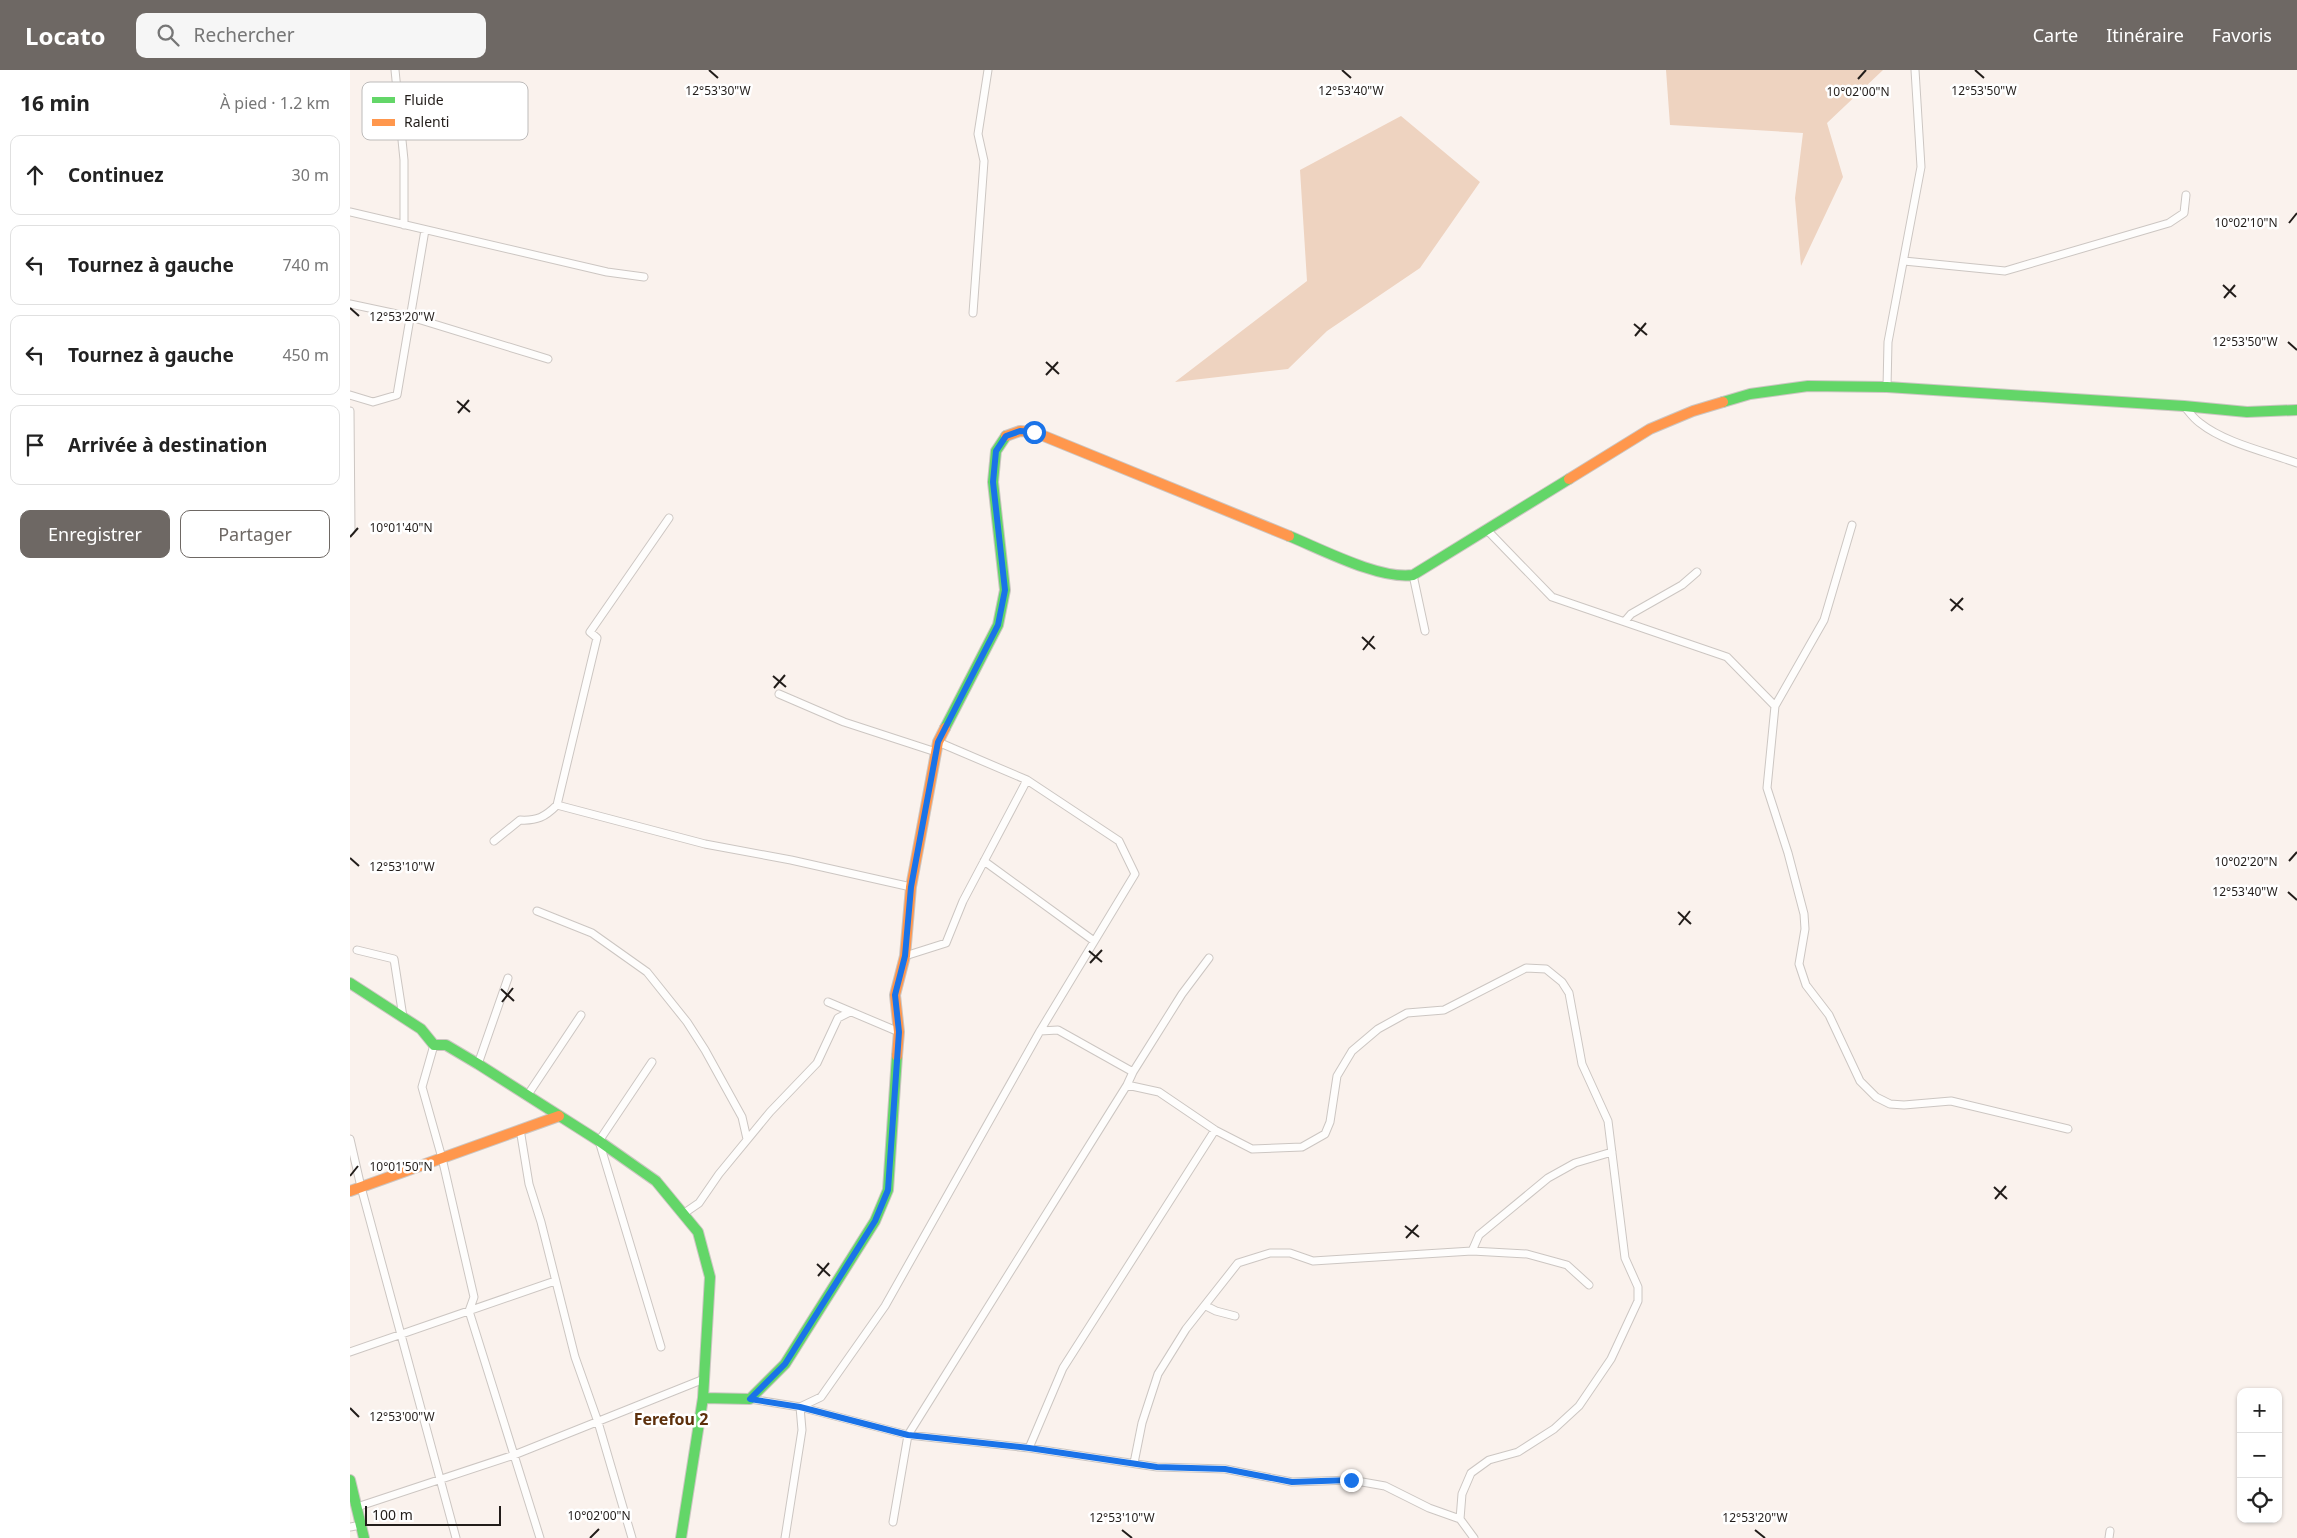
<!DOCTYPE html>
<html lang="fr">
<meta charset="utf-8">
<style>
:root{--surface:#fff;--page:#f6f6f6;--text:#222;--muted:#767676;--line:#e0e0e0;--accent:#6e6864}
body{margin:0;font-family:"Noto Sans",sans-serif;background:var(--page);color:var(--text)}
.controls{position:absolute;right:15px;bottom:15px;display:grid;overflow:hidden;border-radius:10px;box-shadow:0 1px 4px #0004}
.controls button{width:45px;height:45px;display:grid;place-items:center;padding:0;border:0;border-bottom:1px solid var(--line);background:var(--surface);color:var(--text);font:25px sans-serif}
.scale{position:absolute;left:15px;bottom:12px;width:136px;box-sizing:border-box;padding-left:5px;border:2px solid #221d1a;border-top:0;font-size:14px;line-height:18px;white-space:nowrap;color:#221d1a;-webkit-text-stroke:4px #fff;paint-order:stroke}
.stop{position:absolute;width:15px;height:15px;margin:-11px;border:4px solid #1a73e8;border-radius:50%;background:#fff}
.stop.end{background:#1a73e8;border-color:#fff;box-shadow:0 1px 5px #0008}
.list{margin:0;padding:0;list-style:none}
h2{display:flex;justify-content:space-between;align-items:center;height:65px;margin:0;padding:0 20px;font-size:21px}
h2 small{font-size:16px;font-weight:400;color:var(--muted)}
.list li{display:grid;grid-template-columns:32px 1fr auto;gap:15px;align-items:center;box-sizing:border-box;height:80px;margin:0 10px 10px;padding:0 10px;border:1px solid var(--line);border-radius:10px}
.list b{display:block;font-size:19px;white-space:nowrap}
.list em{font-size:16px;font-style:normal;color:var(--muted)}
.actions{display:flex;gap:10px;padding:15px 20px}
.actions a{flex:1;padding:11px 0;border:1px solid var(--accent);border-radius:10px;text-align:center;font-size:18px;color:var(--accent)}
.actions .main{background:var(--accent);color:#fff}
.icon{flex:none;width:28px;height:28px;fill:none;stroke:currentColor;stroke-width:2;stroke-linecap:round;stroke-linejoin:round}
.map{position:relative;flex:none;width:1947px;height:1468px;overflow:hidden}
header{display:flex;align-items:center;gap:30px;box-sizing:border-box;height:70px;padding:0 25px;background:var(--accent);color:#fff}
header strong{font-size:24px}
nav{display:flex;gap:28px;margin-inline-start:auto;font-size:18px}
.search{width:350px;height:45px;background:var(--page);display:flex;align-items:center;gap:12px;box-sizing:border-box;padding:0 18px;border-radius:10px;color:var(--muted);font-size:19px}
main{display:flex}
aside{flex:1;background:var(--surface)}
.map>svg:first-child{display:block}
</style>
<header>
<strong>Locato</strong>
<div class="search"><svg class="icon" aria-label="search" viewBox="0 0 24 24"><circle cx="10" cy="10" r="6"/><path d="M15 15l6 6"/></svg>Rechercher</div>
<nav><a>Carte</a><a>Itinéraire</a><a>Favoris</a></nav>
</header>
<main>
<aside>
<h2>16 min<small>À pied · 1.2 km</small></h2>
<ul class="list">
<li><svg class="icon" aria-label="ahead" viewBox="0 0 24 24"><path d="M12 20V5M6 11l6-6 6 6"/></svg><div><b>Continuez</b></div><em>30 m</em></li>
<li><svg class="icon" aria-label="left" viewBox="0 0 24 24"><path d="M17 20v-9H6M10 6l-5 5 5 5"/></svg><div><b>Tournez à gauche</b></div><em>740 m</em></li>
<li><svg class="icon" aria-label="left" viewBox="0 0 24 24"><path d="M17 20v-9H6M10 6l-5 5 5 5"/></svg><div><b>Tournez à gauche</b></div><em>450 m</em></li>
<li><svg class="icon" aria-label="arrive" viewBox="0 0 24 24"><path d="M6 21V4h12l-3 4 3 4H6"/></svg><div><b>Arrivée à destination</b></div></li>
</ul>
<div class="actions"><a class="main">Enregistrer</a><a>Partager</a></div>
</aside>
<div class="map">
<svg width="1947" height="1468" viewBox="0 0 1947 1468">
<rect width="100%" height="100%" fill="#faf2ed"/>
<path fill="#eed3c0" d="M1316,0H1533L1477,53L1493,107L1451,196L1445,128L1453,63L1320,55Z
M1051,46L1130,112L1070,198L977,261L938,299L825,312L957,211L950,100Z"/>
<g fill="none" stroke-linecap="round" stroke-linejoin="round">
<g stroke="#ccc6c2" stroke-width="9">
<path id="street" d="M45,0L54,90V155
M0,142L257,202L294,207
M1554,191L1655,201L1819,153L1834,143L1836,125
M0,234L61,247L198,289
M623,243L634,91L628,64L638,0
M1537,317L1538,272L1571,97L1565,0
M0,325L23,332L47,325L75,160
M1834,336C1839,342 1844,349 1850,353C1875,373 1917,382 1947,393
M0,341L1,461
M1502,455L1474,550L1425,636L1417,718L1438,783L1454,844L1455,859L1449,894L1456,915L1479,945L1510,1011L1526,1027L1540,1034L1554,1035L1601,1031L1718,1059
M1137,460L1202,527L1377,587L1425,636
M1063,505L1075,561
M1275,551L1281,544L1332,515L1347,502
M429,624L494,652L586,682
M207,735L355,774L441,790L561,817
M144,771L170,750C187,751 195,747 207,735L247,568L240,562L319,448
M634,791L744,871
M187,841L242,863L297,902L337,952L355,980L392,1047L397,1069
M7,880L44,889L53,947
M555,886L596,873L613,831L677,710
M478,932L549,962
M690,961L708,960L783,1002
M84,975L72,1017L92,1088L124,1227L119,1241L190,1468
M302,992L249,1071L311,1277
M128,994L158,908
M777,1015L809,1022L865,1060L902,1079L952,1077L975,1064L980,1052L987,1006L1002,981L1028,959L1057,943L1094,940L1176,898L1196,899L1212,912L1219,923L1232,994L1258,1051L1275,1188L1288,1217V1231L1261,1289L1229,1336L1204,1359L1168,1382L1139,1390L1121,1403L1112,1424L1110,1449
M177,1026L231,945
M170,1059L179,1114L191,1152L225,1287L248,1352L282,1468
M0,1069L11,1117L106,1468
M333,1144L349,1133L369,1104L420,1042L467,993L488,948L500,942
M1122,1181L1129,1165L1198,1108L1225,1093L1262,1082
M856,1236L866,1241L885,1246
M0,1282L205,1211
M400,1329L450,1337L558,1365L679,1378L807,1397L875,1399L942,1412L1001,1410L1035,1416L1079,1438L1110,1449L1124,1468
M679,1378L713,1298L865,1060
M784,1393L792,1353L808,1304L836,1259L888,1193L920,1183H940L963,1191L1122,1181L1177,1184L1217,1195L1239,1215
M7,1437L164,1385L354,1309
M543,1452L558,1365L777,1015L783,1002L832,924L859,888
M0,1457L11,1455
M435,1468L452,1360L450,1337L471,1327L535,1236L690,961L785,804L769,771L677,710L588,672
M1759,1468L1760,1461"/>
</g>
<g stroke="#ccc6c2" stroke-width="12">
<path id="fast" d="M1373,332L1400,324L1458,316L1537,317L1834,336L1897,342L1947,340
M939,466C971,479 1030,510 1063,505L1219,409
M595,658L648,555L655,520L643,412L646,381L656,366
M0,913L71,959L84,975H96L128,994L249,1071L306,1111L348,1162L360,1207L353,1328L331,1468
M353,1328L400,1329L435,1294L525,1151L538,1120L547,986
M0,1410L14,1468"/>
</g>
<g stroke="#ccc6c2" stroke-width="12">
<path id="slow" d="M656,366L670,361L684,362L939,466
M1219,409L1300,359L1343,341L1373,332
M547,986L549,962L545,925L555,886L561,817L588,672L595,658
M0,1121L209,1046"/>
</g>
<use href="#street" stroke="#fefdfc" stroke-width="7"/>
<use href="#fast" stroke="#63d668" stroke-width="10"/>
<use href="#slow" stroke="#ff974d" stroke-width="10"/>
</g>
<g fill="none" stroke-linecap="round" stroke-linejoin="round">
<path stroke="#1a73e8" stroke-width="6" d="M684,362L670,361L656,366L646,381L643,412L655,520L648,555L588,672L561,817L555,886L545,925L549,962L538,1120L525,1151L435,1294L400,1329L450,1337L558,1365L679,1378L807,1397L875,1399L942,1412L1001,1410"/>
</g>
<path fill="none" stroke="#221d1a" stroke-width="2" d="M359,0L368,8M992,0L1001,8M1625,0L1634,8M1508,9L1516,0M1939,153L1947,143M1873,215L1886,227M1874,228L1885,215M0,238L9,246M1284,254L1297,265M1285,266L1296,253M1938,272L1947,280M696,292L709,304M696,305L708,292M107,331L120,342M108,343L119,330M0,467L8,458M1600,529L1613,540M1601,541L1613,528M1012,567L1025,579M1013,580L1024,566M423,606L436,617M424,618L435,605M0,788L9,796M1939,791L1947,782M1938,822L1947,830M1328,842L1341,854M1329,855L1340,841M739,881L752,892M740,893L752,880M151,919L164,931M152,932L163,918M0,1106L8,1096M1644,1117L1657,1129M1645,1129L1656,1116M1055,1156L1069,1167M1056,1168L1068,1155M467,1194L480,1206M468,1206L479,1193M0,1338L9,1347M772,1460L782,1468M1405,1460L1415,1468M240,1468L249,1459"/>
<g text-anchor="middle" dominant-baseline="central" stroke-width="5" stroke-linejoin="round" paint-order="stroke">
<g font-size="16" font-weight="bold" fill="#5d300c" stroke="#fff">
<text x="321" y="1349">Ferefou 2</text>
</g>
</g>
<rect x="12" y="12" width="166" height="58" rx="8" fill="#fff" stroke="#bdbbba" stroke-width="1"/>
<rect x="22" y="27" width="23" height="6" fill="#63d668"/>
<rect x="22" y="49" width="23" height="7" fill="#ff974d"/>
<g font-size="14" fill="#221d1a">
<text x="54" y="35">Fluide</text>
<text x="54" y="57">Ralenti</text>
</g>
<g font-size="12" text-anchor="middle" fill="#221d1a" stroke="#fff" stroke-width="5" stroke-linejoin="round" paint-order="stroke">
<text x="368" y="25">12°53'30"W</text>
<text x="1001" y="25">12°53'40"W</text>
<text x="1634" y="25">12°53'50"W</text>
<text x="1508" y="26">10°02'00"N</text>
<text x="1896" y="157">10°02'10"N</text>
<text x="52" y="251">12°53'20"W</text>
<text x="1895" y="276">12°53'50"W</text>
<text x="51" y="462">10°01'40"N</text>
<text x="1896" y="796">10°02'20"N</text>
<text x="52" y="801">12°53'10"W</text>
<text x="1895" y="826">12°53'40"W</text>
<text x="51" y="1101">10°01'50"N</text>
<text x="52" y="1351">12°53'00"W</text>
<text x="249" y="1450">10°02'00"N</text>
<text x="772" y="1452">12°53'10"W</text>
<text x="1405" y="1452">12°53'20"W</text>
</g>
</svg>
<div class="controls">
<button>+</button>
<button>−</button>
<button><svg class="icon" aria-label="locate" viewBox="0 0 24 24"><circle cx="12" cy="12" r="6"/><path d="M12 2v4M12 18v4M2 12h4M18 12h4"/></svg></button>
</div>
<div class="scale">100 m</div>
<div class="stop" style="left:684px;top:362px"></div>
<div class="stop end" style="left:1001px;top:1410px"></div>
</div>
</main>
